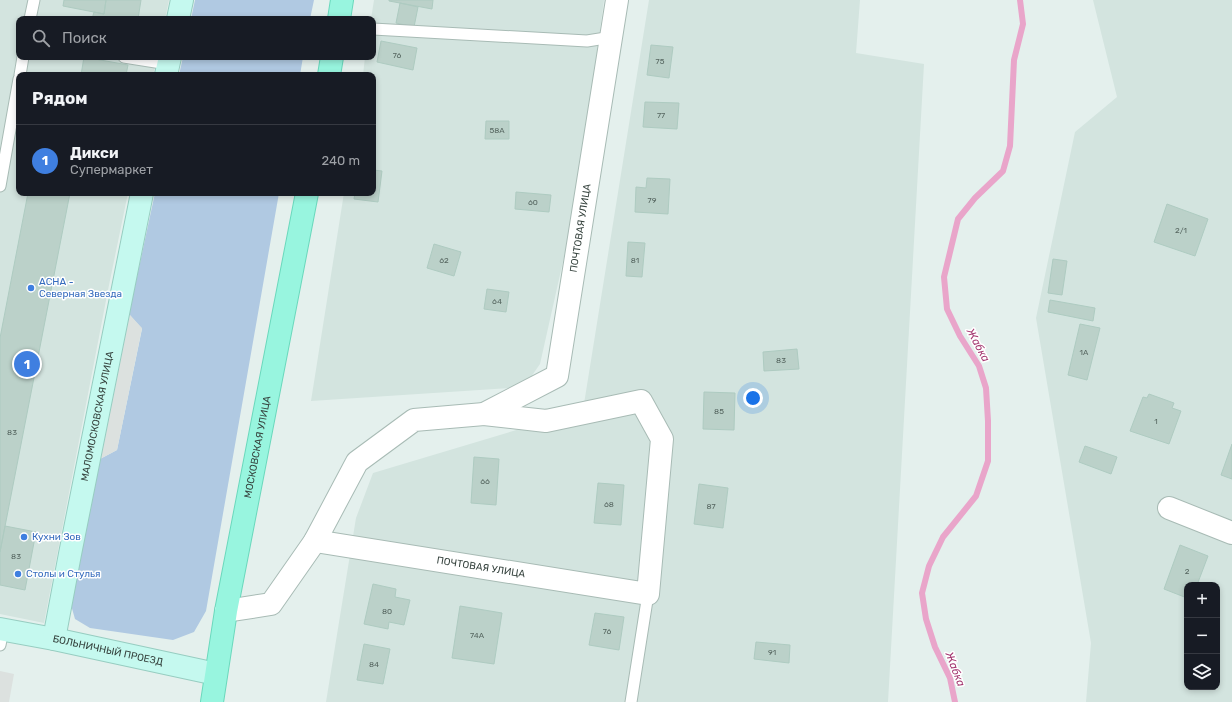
<!DOCTYPE html>
<html lang="ru">
<meta charset="utf-8">
<style>
:root{--surface:#171b24;--page:#20242c;--text:#f1f3f6;--muted:#9ea1a6;--line:#363941;--accent:#7c3aed}
body{margin:0;font-family:Rubik,sans-serif;background:var(--page);color:var(--text)}
.controls{position:absolute;right:12px;bottom:12px;display:grid;overflow:hidden;border-radius:8px;box-shadow:0 2px 6px #0003}
.controls button{width:36px;height:36px;display:grid;place-items:center;padding:0;border:0;border-bottom:1px solid var(--line);background:var(--surface);color:var(--text);font:20px sans-serif}
.you{position:absolute;left:753px;top:398px;width:14px;height:14px;margin:-10px;border:3px solid #fff;border-radius:50%;background:#1a73e8;box-shadow:0 0 0 6px #1a73e833}
.badge{display:grid;place-items:center;width:26px;height:26px;border-radius:50%;background:var(--accent);color:#fff;font-size:13px;font-weight:700}
.pin{position:absolute;translate:-50% -50%;border:2px solid #fff;box-shadow:0 1px 4px #0006}
.list{margin:0;padding:0;list-style:none}
h2{display:flex;justify-content:space-between;align-items:center;height:52px;margin:0;padding:0 16px;font-size:17px}
h2 small{font-size:13px;font-weight:400;color:var(--muted)}
.list li{display:grid;grid-template-columns:26px 1fr auto;gap:12px;align-items:center;box-sizing:border-box;height:72px;padding:0 16px;border-top:1px solid var(--line)}
.list b{display:block;font-size:15px;white-space:nowrap}
.list p{margin:0;font-size:13px;white-space:nowrap;color:var(--muted)}
.list em{font-size:13px;font-style:normal;color:var(--muted)}
.icon{flex:none;width:22px;height:22px;fill:none;stroke:currentColor;stroke-width:2;stroke-linecap:round;stroke-linejoin:round}
.map{position:relative;flex:none;width:1232px;height:702px;overflow:hidden}
.search{position:absolute;background:var(--surface);box-shadow:0 2px 6px #0003;left:16px;top:16px;width:360px;height:44px;display:flex;align-items:center;gap:10px;box-sizing:border-box;padding:0 14px;border-radius:8px;color:var(--muted);font-size:15px}
.panel{position:absolute;background:var(--surface);box-shadow:0 2px 6px #0003;left:16px;top:72px;width:360px;height:124px;border-radius:8px}
.map>svg:first-child{display:block}
</style>
<div class="map">
<svg width="1232" height="702" viewBox="0 0 1232 702">
<rect width="100%" height="100%" fill="#e4f0ed"/>
<path fill="#d3e4df" fill-rule="evenodd" d="M0,0H169L165,19H19V57H157L153,75H19V193H128L108,290L44,623L0,614Z
M374,0H604L579,190L540,364L524,387L311,401L344,193H373V75H363L365,57H373V19H371Z
M649,0H860L856,53L924,64L888,702H326L356,518L373,473L583,410Z
M1093,0H1232V702H1086L1091,643L1036,318L1075,132L1117,97ZM1187,585H1217V687H1187Z"/>
<path fill="#b0c9e2" d="M195,0H314L310,19H191Z
M183,57H303L300,75H179Z
M155,193H279L206,611L194,632L173,640L90,628L75,619L71,605L100,459L117,450L142,329L129,314Z"/>
<path fill="#dce1df" d="M129,314L142,328L117,450L100,459Z
M0,671L14,674L9,702H0Z"/>
<g fill="none" stroke-linecap="round" stroke-linejoin="round">
<path stroke="#e9a5ca" stroke-width="6" d="M955,702L950,678L935,647L926,619L922,593L929,566L943,537L976,496L988,461V421L986,388L979,366L960,336L947,309L944,277L958,219L975,198L1003,171L1010,146L1014,60L1023,24L1020,0"/>
</g>
<path fill="#bbd1c9" stroke="#aecbc1" d="M64,0H106L104,14L63,6Z
M106,0H141L138,19H92L94,12L104,14Z
M389,0H433L432,9L389,1Z
M400,3L418,7L414,27L396,23Z
M381,41L417,48L413,70L377,62Z
M651,45L673,47L669,78L647,75Z
M84,57L128,65L126,75H81Z
M645,102L679,103L677,129L643,127Z
M486,121H509V139H485Z
M373,170L382,171L378,202L354,199L355,193H373Z
M647,178L670,179L668,214L635,212L636,187L646,188Z
M516,192L551,195L549,212L515,209Z
M28,193H70L0,552V338Z
M1167,204L1208,219L1195,256L1154,242Z
M628,242L645,243L642,277L626,276Z
M434,244L461,252L454,276L427,268Z
M1053,259L1067,261L1062,295L1048,293Z
M487,289L509,292L506,312L484,309Z
M1050,300L1095,308L1093,321L1048,312Z
M1080,324L1100,328L1087,380L1068,375Z
M797,349L799,369L764,371L763,352Z
M704,392L735,393L734,430L703,429Z
M1149,394L1174,403L1172,408L1181,411L1169,444L1130,431L1143,397L1147,398Z
M1232,444V479L1221,475Z
M1085,446L1117,457L1111,474L1079,462Z
M474,457L499,459L496,505L471,503Z
M598,483L624,485L621,525L594,523Z
M699,484L728,488L723,528L694,524Z
M5,526L36,532L25,590L0,585V552Z
M1180,545L1208,556L1197,585H1187V598L1164,589Z
M373,584L396,589L395,597L410,600L404,625L389,622L388,629L364,624Z
M460,606L502,613L494,664L452,658Z
M595,613L624,617L619,650L589,645Z
M756,642L790,645L789,663L754,659Z
M364,644L390,649L383,684L357,680Z"/>
<g fill="none" stroke-linecap="round" stroke-linejoin="round">
<g stroke="#a8bbb5" stroke-width="13">
<path id="lane" d="M30,19L34,0
M373,29L587,41L612,37
M124,57L168,64
M20,75L23,57
M0,186L19,79
M0,645L3,630
M631,702L648,594"/>
</g>
<g stroke="#a8bbb5" stroke-width="24">
<g id="street">
<path d="M1169,508L1232,533"/>
<path id="s1" d="M315,541L648,594L662,439L641,401L546,421L484,414"/>
<path id="s2" d="M226,611L271,604L315,541L357,462L414,420L484,414L557,376L617,0"/>
</g>
</g>
<g stroke="#97cdc1" stroke-width="24">
<g id="secondary">
<path d="M178,19L182,0"/>
<path d="M166,75L170,57"/>
<path id="s3" d="M0,629L54,639L216,674"/>
<path id="s4" d="M54,639L70,554L142,193"/>
</g>
</g>
<g stroke="#6ad8bc" stroke-width="24">
<g id="primary">
<path d="M339,19L342,0"/>
<path d="M329,75L332,57"/>
<path id="s5" d="M212,702L226,611L307,193"/>
</g>
</g>
<use href="#lane" stroke="#fff" stroke-width="11"/>
<use href="#street" stroke="#fff" stroke-width="22"/>
<use href="#secondary" stroke="#c5f9ef" stroke-width="22"/>
<use href="#primary" stroke="#98f5df" stroke-width="22"/>
</g>
<g fill="#3f7fe0" stroke="#fff" stroke-width="1.5">
<circle cx="31" cy="288" r="4"/>
<circle cx="24" cy="537" r="4"/>
<circle cx="18" cy="574" r="4"/>
</g>
<g text-anchor="middle" dominant-baseline="central" stroke-width="3" stroke-linejoin="round" paint-order="stroke">
<g font-size="8" fill="#566660">
<text x="397" y="55">76</text>
<text x="660" y="61">75</text>
<text x="661" y="115">77</text>
<text x="497" y="130">58А</text>
<text x="652" y="200">79</text>
<text x="533" y="202">60</text>
<text x="1181" y="230">2/1</text>
<text x="444" y="260">62</text>
<text x="635" y="260">81</text>
<text x="497" y="301">64</text>
<text x="1084" y="352">1А</text>
<text x="781" y="360">83</text>
<text x="719" y="411">85</text>
<text x="1156" y="421">1</text>
<text x="12" y="432">83</text>
<text x="485" y="481">66</text>
<text x="609" y="504">68</text>
<text x="711" y="506">87</text>
<text x="16" y="556">83</text>
<text x="1187" y="571">2</text>
<text x="387" y="611">80</text>
<text x="607" y="631">76</text>
<text x="477" y="635">74А</text>
<text x="772" y="652">91</text>
<text x="374" y="664">84</text>
</g>
<g font-size="10" fill="#35423d" stroke="#fff">
<text stroke="none"><textPath href="#s2" startOffset="585">ПОЧТОВАЯ УЛИЦА</textPath></text>
<text stroke="none"><textPath href="#s4" startOffset="227">МАЛОМОСКОВСКАЯ УЛИЦА</textPath></text>
<text stroke="none"><textPath href="#s5" startOffset="259">МОСКОВСКАЯ УЛИЦА</textPath></text>
<text stroke="none"><textPath href="#s1" startOffset="168">ПОЧТОВАЯ УЛИЦА</textPath></text>
<text stroke="none"><textPath href="#s3" startOffset="110">БОЛЬНИЧНЫЙ ПРОЕЗД</textPath></text>
</g>
<g font-size="10" fill="#366cbe" stroke="#fff" text-anchor="start">
<text x="39" y="282">АСНА -<tspan x="39" dy="12">Северная Звезда</tspan></text>
<text x="32" y="537">Кухни Зов</text>
<text x="26" y="574">Столы и Стулья</text>
</g>
<g font-size="11" font-style="italic" fill="#a43871" stroke="#fff">
<text transform="translate(978 345) rotate(62)">Жабка</text>
<text transform="translate(955 669) rotate(69)">Жабка</text>
</g>
</g>
</svg>
<div class="controls">
<button>+</button>
<button>−</button>
<button><svg class="icon" aria-label="layers" viewBox="0 0 24 24"><path d="M12 4l9 5-9 5-9-5zM3 14l9 5 9-5"/></svg></button>
</div>
<div class="you"></div>
<div class="pin badge" style="left:27px;top:364px;background:#3f7fe0">1</div>
<div class="search"><svg class="icon" aria-label="search" viewBox="0 0 24 24"><circle cx="10" cy="10" r="6"/><path d="M15 15l6 6"/></svg>Поиск</div>
<section class="panel">
<h2>Рядом<small></small></h2>
<ul class="list">
<li><span class="badge" style="background:#3f7fe0">1</span><div><b>Дикси</b><p>Супермаркет</p></div><em>240 m</em></li>
</ul>
</section>
</div>
